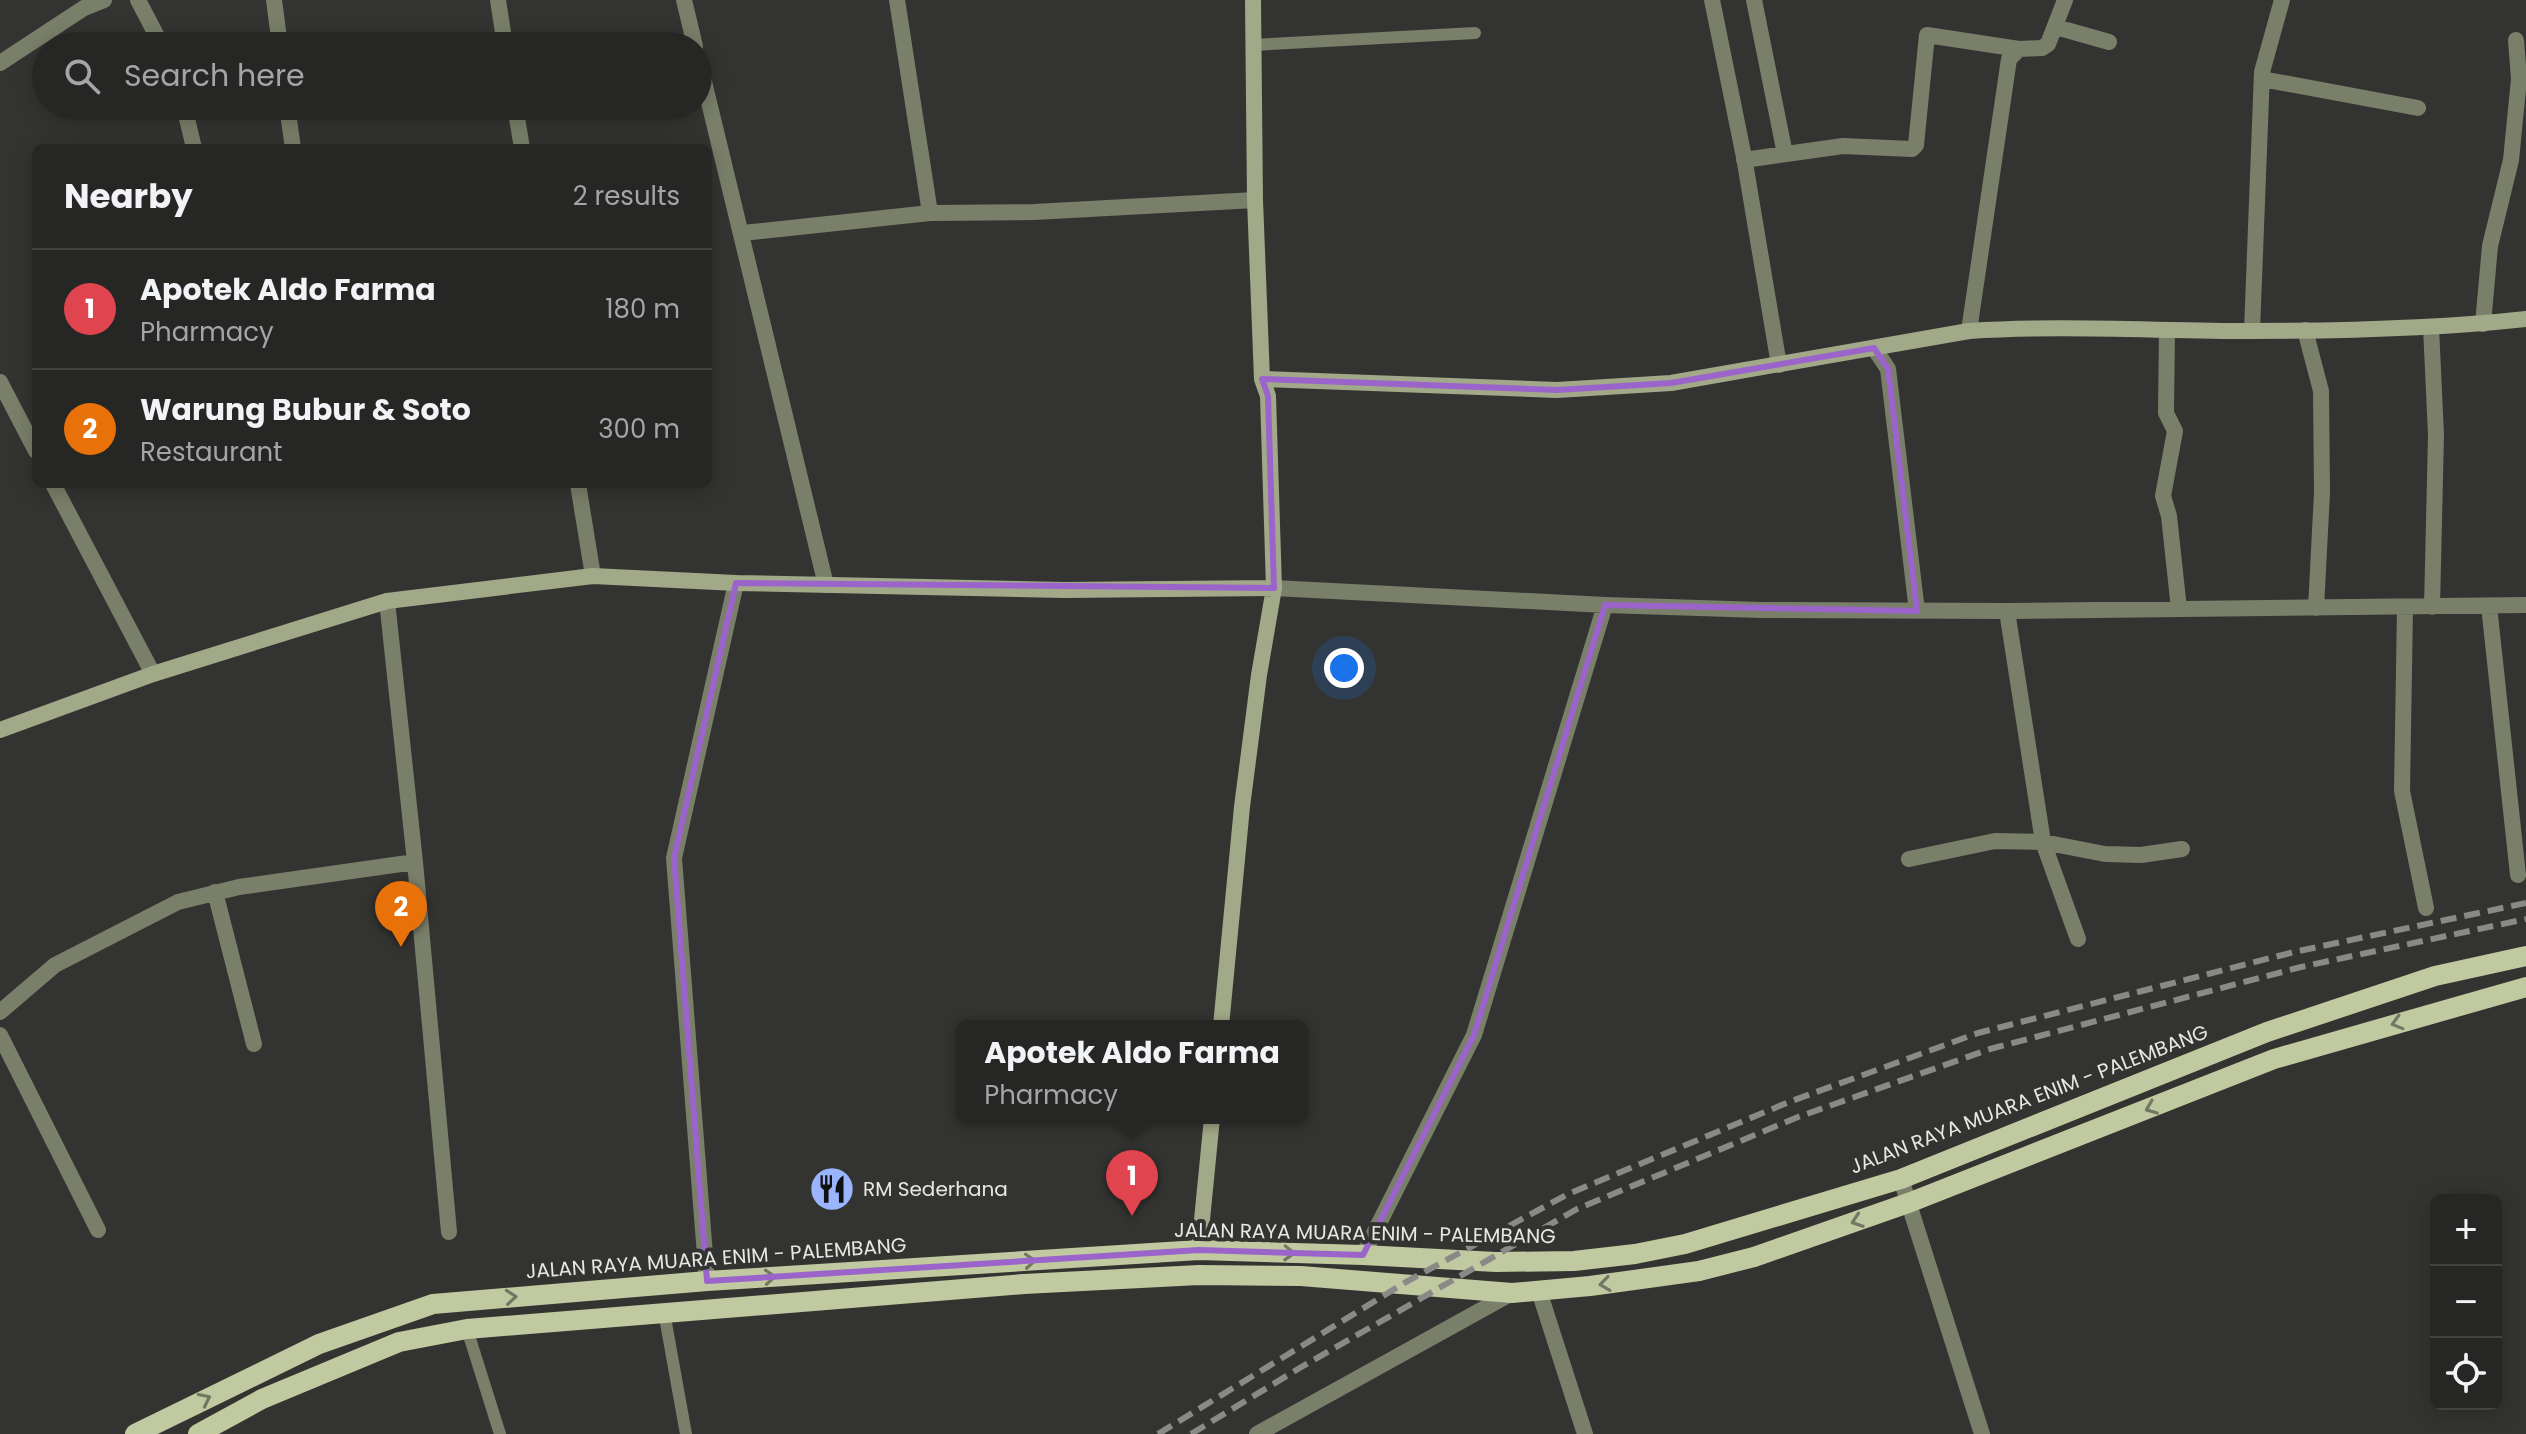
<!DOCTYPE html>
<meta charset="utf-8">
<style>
:root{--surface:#262725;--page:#2e2f2d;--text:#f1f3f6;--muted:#a4a5a7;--line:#424442;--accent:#8bbbb9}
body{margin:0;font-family:Poppins,sans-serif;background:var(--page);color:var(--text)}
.controls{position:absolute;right:24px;bottom:24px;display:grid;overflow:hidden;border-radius:12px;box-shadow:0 4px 20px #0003}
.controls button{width:72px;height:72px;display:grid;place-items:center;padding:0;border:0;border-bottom:2px solid var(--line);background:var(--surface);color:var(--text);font:40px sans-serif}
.you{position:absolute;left:1344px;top:668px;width:28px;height:28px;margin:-20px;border:6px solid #fff;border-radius:50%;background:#1a73e8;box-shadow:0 0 0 12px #1a73e833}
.badge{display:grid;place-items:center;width:52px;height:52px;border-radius:50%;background:var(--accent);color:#fff;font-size:26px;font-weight:700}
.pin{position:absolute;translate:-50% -66px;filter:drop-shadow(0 2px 4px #0008)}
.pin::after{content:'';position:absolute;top:42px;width:28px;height:24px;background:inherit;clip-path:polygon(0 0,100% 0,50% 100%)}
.popup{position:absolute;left:956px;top:1020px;width:352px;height:104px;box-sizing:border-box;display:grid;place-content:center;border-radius:12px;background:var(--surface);filter:drop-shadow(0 2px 6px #0005);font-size:26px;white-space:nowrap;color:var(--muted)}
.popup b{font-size:30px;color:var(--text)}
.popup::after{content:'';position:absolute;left:50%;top:100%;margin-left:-16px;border:16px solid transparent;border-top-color:var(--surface)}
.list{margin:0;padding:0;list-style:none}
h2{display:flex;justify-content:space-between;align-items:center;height:104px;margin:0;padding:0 32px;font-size:34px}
h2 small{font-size:26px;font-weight:400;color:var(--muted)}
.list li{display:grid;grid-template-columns:52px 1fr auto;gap:24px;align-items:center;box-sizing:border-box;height:120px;padding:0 32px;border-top:2px solid var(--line)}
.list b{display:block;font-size:30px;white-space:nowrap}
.list p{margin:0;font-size:26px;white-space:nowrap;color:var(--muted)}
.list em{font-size:26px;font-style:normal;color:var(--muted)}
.icon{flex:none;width:44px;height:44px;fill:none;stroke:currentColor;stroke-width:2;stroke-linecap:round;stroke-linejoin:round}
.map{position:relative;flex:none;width:2526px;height:1434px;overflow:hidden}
.search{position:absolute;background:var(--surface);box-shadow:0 4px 20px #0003;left:32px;top:32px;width:680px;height:88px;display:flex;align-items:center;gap:20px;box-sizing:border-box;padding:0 28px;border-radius:44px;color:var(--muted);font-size:30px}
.panel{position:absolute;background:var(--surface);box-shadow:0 4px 20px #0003;left:32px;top:144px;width:680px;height:344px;border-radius:12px}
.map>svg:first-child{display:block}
</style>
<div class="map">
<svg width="2526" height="1434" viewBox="0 0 2526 1434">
<rect width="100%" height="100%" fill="#333431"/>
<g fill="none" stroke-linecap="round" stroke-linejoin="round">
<path stroke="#7a7f6a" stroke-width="12" d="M1253,45L1475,33
M664,1312L686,1434
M467,1329L500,1434"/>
<path stroke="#7a7f6a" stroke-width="16" d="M138,0L162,46
M274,0L280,46
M498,0L505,46
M684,0L695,46
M897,0L930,213
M1712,0L1744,157L1779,365
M1754,0L1785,154
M2056,27L2109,42
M698,57L826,585
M0,63L84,8L104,0
M2262,79L2418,108
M184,106L194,148
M287,106L293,148
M515,106L522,148
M1744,160L1843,146L1912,149L1916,145L1927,35L2019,49
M743,233L930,213L1034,212L1255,200
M2483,324L2490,246L2511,160L2519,79L2516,40
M2431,327L2436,435L2432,607
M2167,330L2166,413L2175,431L2163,496L2169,516L2179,609
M2305,330L2321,391L2322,493L2316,608
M1969,331L2009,59L2019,49L2042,48L2048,44L2065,0
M2252,331L2262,72L2282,0
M1874,348L1888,369L1917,611
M0,382L36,451
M53,484L153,674
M578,484L593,576
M1274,588L1605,605L1761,610L2007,611L2526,605
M387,601L415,862L449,1232
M2489,606L2518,875
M2405,608L2402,791L2426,908
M2007,611L2043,842L2078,939
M1909,859L1995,841L2043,842L2105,854L2141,855L2182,849
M215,892L254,1044
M0,1012L55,965L178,902L239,887L415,862
M0,1035L98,1230
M1901,1179L1982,1434
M1363,1255L1474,1035L1605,605
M707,1281L674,858L736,583
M1539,1291L1585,1434
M1257,1434L1512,1293"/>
<path stroke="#a1a988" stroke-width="16" d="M1262,379L1557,390L1671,383L1969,331C2062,325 2157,331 2251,331C2342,331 2435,329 2526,319
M0,730L153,674L387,601L593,576L736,583L1064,590L1274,588
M1221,1026L1242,807L1259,675L1274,588L1268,396L1262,379L1255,200L1253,0
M1199,1250L1212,1118"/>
<path stroke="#c0c99f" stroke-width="20" d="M135,1434L319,1344L433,1304L707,1281L1199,1250L1363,1255L1496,1262L1574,1261L1635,1254L1685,1244L1901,1179L2267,1032L2435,976L2526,956
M198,1434L262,1399L399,1342L467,1329L1024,1284L1199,1275L1301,1276L1512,1293L1590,1286L1699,1271L1754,1257L1911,1202L2274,1059L2526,987"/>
<path stroke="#898a88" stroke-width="6" stroke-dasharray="16 8" stroke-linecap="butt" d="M1158,1434L1406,1282L1568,1194L1789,1102L1978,1033L2294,952L2526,903
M1191,1434L1303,1366L1577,1209L1798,1117L1990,1049L2301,967L2526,919"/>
</g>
<defs><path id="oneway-chevron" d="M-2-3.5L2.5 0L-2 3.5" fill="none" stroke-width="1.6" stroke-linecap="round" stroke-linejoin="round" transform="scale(2)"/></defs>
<g stroke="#727762">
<use href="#oneway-chevron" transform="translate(2397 1023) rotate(164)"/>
<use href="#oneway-chevron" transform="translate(2151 1108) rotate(158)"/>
<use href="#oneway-chevron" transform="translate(1857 1221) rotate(161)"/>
<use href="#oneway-chevron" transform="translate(1289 1253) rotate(2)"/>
<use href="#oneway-chevron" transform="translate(1030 1261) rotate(-4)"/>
<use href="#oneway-chevron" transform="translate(770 1277) rotate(-4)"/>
<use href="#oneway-chevron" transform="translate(1605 1284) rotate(172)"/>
<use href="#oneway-chevron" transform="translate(511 1297) rotate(-5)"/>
<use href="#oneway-chevron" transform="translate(205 1399) rotate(-26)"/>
</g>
<path fill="none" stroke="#9b64cb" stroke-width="6" stroke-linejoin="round" d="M1874,348L1888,369L1917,611L1605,605L1474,1035L1363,1255L1199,1250L707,1281L674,858L736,583L1274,588L1268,396L1262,379L1557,390L1671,383Z"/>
<defs>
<g id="restaurant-disc" transform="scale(2.3)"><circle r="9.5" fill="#9ab5fd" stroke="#333431"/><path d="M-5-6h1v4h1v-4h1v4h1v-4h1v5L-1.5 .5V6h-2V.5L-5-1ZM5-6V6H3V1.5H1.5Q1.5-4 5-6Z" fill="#111"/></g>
</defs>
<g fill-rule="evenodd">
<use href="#restaurant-disc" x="832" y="1189"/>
</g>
<g text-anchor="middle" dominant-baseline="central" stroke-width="8" stroke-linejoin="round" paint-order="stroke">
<g font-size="20" fill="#e7e8e6" stroke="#333431">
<text transform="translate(2029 1099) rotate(-21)">JALAN RAYA MUARA ENIM - PALEMBANG</text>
<text transform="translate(1365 1233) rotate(1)">JALAN RAYA MUARA ENIM - PALEMBANG</text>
<text transform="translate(716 1258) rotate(-4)">JALAN RAYA MUARA ENIM - PALEMBANG</text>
</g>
<g font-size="20" fill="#e7e8e6" stroke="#333431" text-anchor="start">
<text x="863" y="1189">RM Sederhana</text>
</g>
</g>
</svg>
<div class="controls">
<button>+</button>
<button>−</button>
<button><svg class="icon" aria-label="locate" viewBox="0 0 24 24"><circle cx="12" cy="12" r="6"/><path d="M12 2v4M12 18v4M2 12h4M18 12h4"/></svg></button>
</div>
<div class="you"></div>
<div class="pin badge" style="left:1132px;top:1216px;background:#e0444e">1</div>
<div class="popup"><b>Apotek Aldo Farma</b>Pharmacy</div>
<div class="pin badge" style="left:401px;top:947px;background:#e8710a">2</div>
<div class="search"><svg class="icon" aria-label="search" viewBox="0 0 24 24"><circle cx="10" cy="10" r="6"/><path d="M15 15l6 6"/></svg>Search here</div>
<section class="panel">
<h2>Nearby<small>2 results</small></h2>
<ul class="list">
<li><span class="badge" style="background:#e0444e">1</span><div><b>Apotek Aldo Farma</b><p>Pharmacy</p></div><em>180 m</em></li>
<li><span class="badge" style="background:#e8710a">2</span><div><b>Warung Bubur &amp; Soto</b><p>Restaurant</p></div><em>300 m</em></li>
</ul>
</section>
</div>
